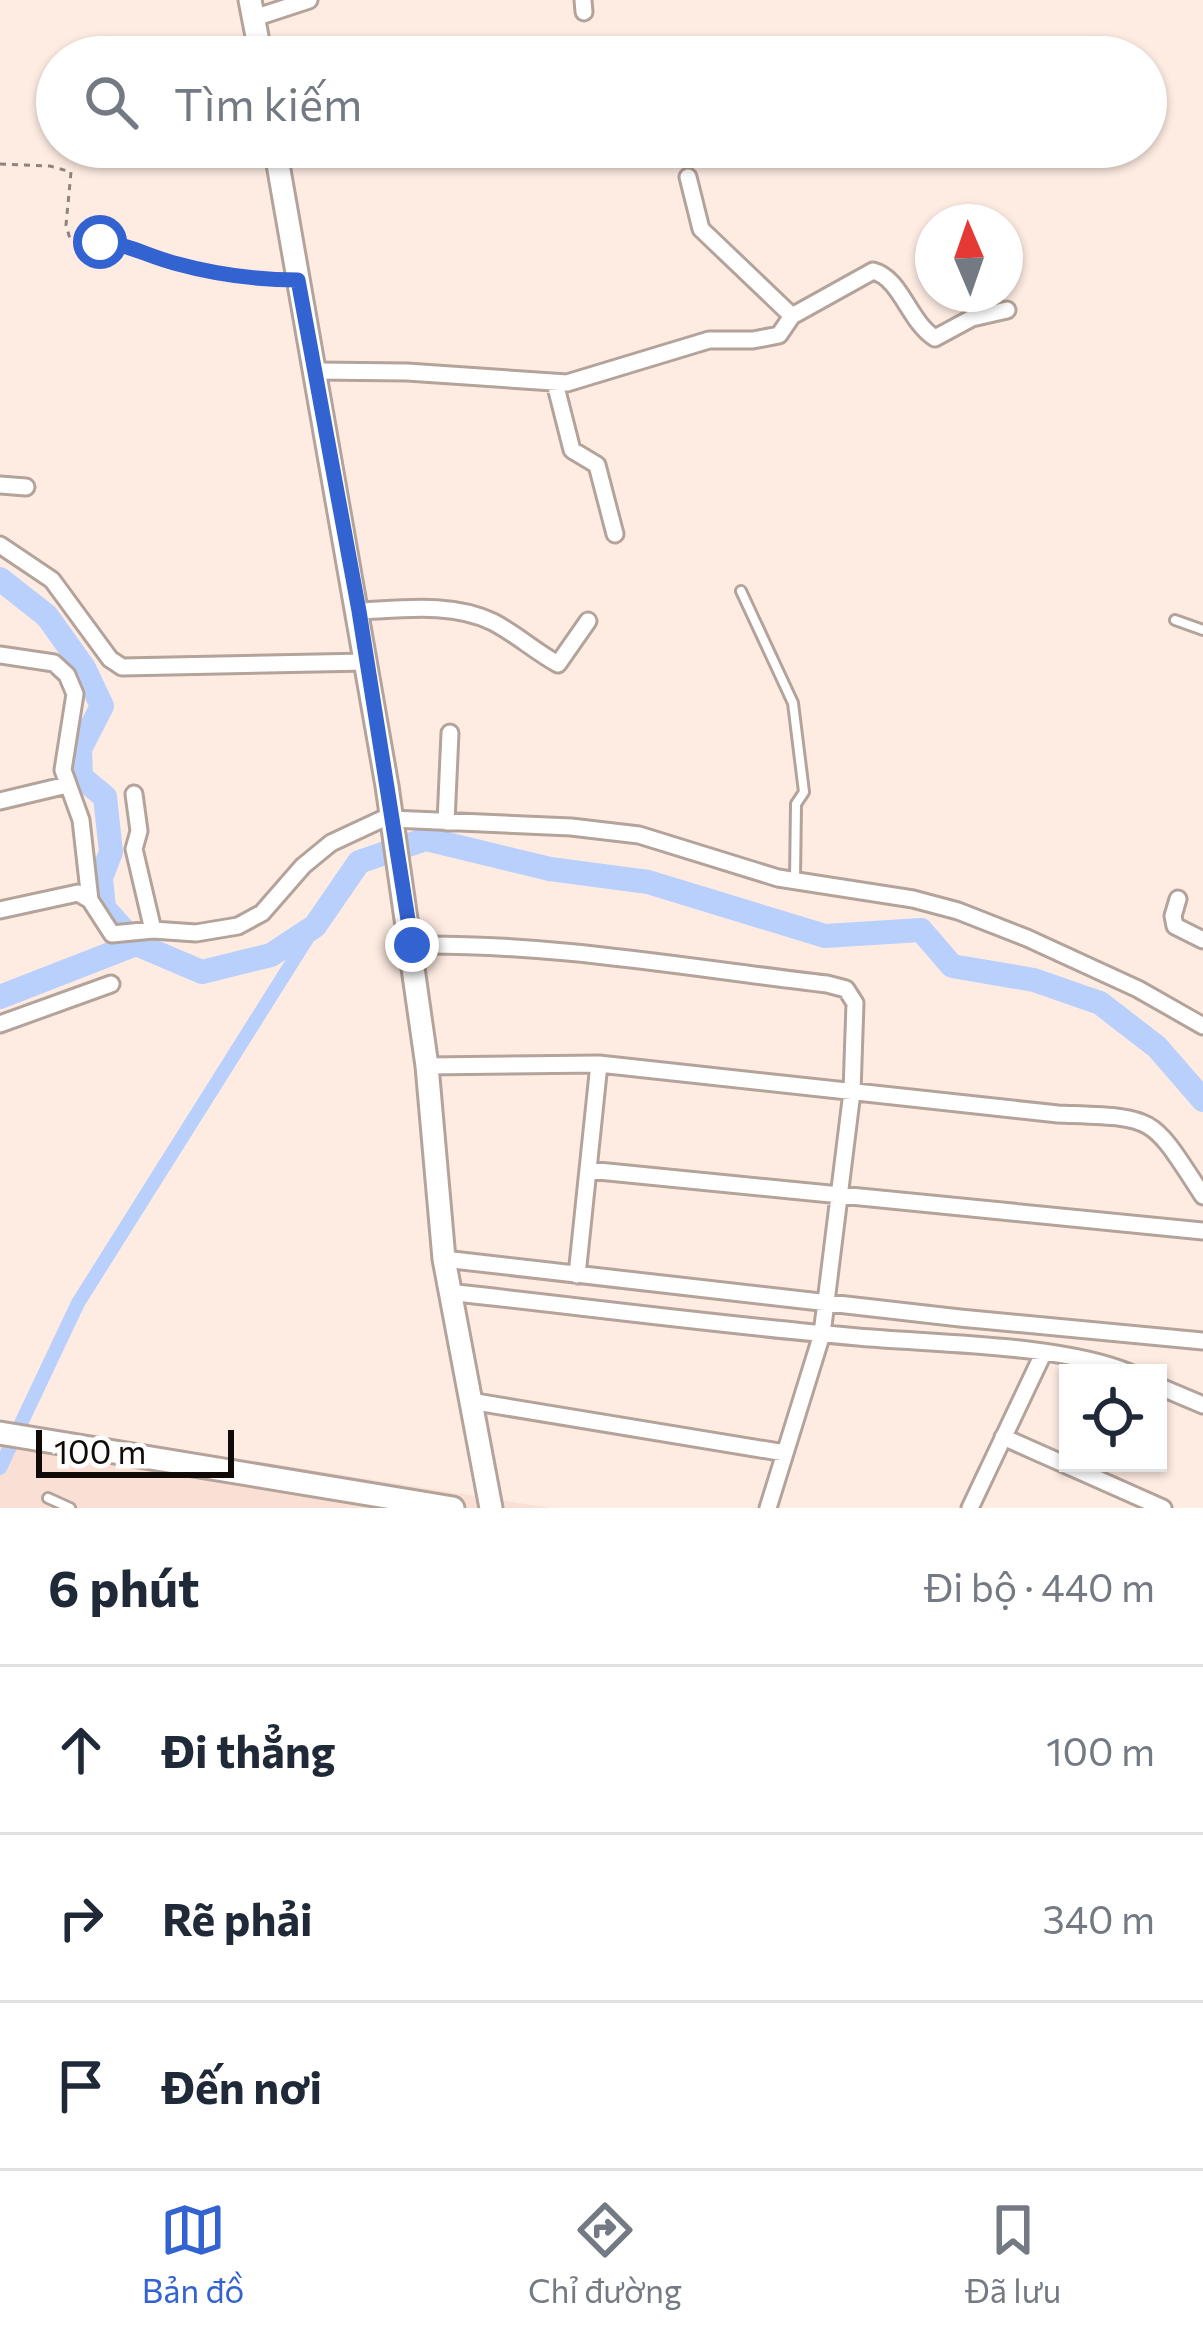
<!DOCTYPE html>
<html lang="vi">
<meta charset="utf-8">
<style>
:root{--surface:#fff;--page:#f2f2f3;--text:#1f2937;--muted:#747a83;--line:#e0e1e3;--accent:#3362d1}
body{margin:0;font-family:Commissioner,sans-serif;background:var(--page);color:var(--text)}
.controls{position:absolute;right:36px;bottom:36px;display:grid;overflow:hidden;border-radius:0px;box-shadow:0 3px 9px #0004}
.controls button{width:108px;height:108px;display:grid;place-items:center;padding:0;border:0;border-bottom:3px solid var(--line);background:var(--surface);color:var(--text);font:60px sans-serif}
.compass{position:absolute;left:915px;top:204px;width:108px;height:108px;border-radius:50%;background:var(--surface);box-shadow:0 3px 9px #0004;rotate:358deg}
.scale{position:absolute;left:36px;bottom:30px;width:198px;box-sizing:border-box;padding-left:12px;border:6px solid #0f0a07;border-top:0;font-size:33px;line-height:42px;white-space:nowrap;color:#0f0a07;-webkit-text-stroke:9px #fdfdfd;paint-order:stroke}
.stop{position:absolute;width:36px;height:36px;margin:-27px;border:9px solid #3362d1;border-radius:50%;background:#fff}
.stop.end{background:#3362d1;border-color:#fff;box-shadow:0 3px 12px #0008}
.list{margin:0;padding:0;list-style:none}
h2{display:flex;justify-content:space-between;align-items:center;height:156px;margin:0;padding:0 48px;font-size:51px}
h2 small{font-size:39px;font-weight:400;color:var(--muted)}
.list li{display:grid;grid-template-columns:78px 1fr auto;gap:36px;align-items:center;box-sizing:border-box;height:168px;padding:0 48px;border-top:3px solid var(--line)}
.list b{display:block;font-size:45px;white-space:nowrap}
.list em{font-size:39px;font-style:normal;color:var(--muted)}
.icon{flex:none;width:66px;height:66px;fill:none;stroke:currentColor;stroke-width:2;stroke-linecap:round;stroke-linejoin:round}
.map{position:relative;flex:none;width:1203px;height:1508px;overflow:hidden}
.search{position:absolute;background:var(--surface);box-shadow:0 3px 9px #0004;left:36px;right:36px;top:36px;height:132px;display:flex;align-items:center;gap:30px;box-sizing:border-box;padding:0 42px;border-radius:66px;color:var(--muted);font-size:45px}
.sheet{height:660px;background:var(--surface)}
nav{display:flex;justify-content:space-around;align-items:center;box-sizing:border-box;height:168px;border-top:3px solid var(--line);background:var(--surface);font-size:33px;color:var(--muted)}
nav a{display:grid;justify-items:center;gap:6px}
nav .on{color:var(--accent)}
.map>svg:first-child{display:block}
</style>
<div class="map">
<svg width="1203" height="1508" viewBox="0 0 1203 1508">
<rect width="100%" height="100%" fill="#feece3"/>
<path fill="#fae0d4" d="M0,1421L551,1508H0Z"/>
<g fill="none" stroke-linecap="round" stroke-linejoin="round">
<path stroke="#b9d0fd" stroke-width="14" d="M0,1468L78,1303L315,926"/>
<path stroke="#b9d0fd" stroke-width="24" d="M0,579L47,616L84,668L102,706L80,749L81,777L105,797L111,852L101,878L104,908L136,944L202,972L271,955L315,926L359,862L426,839L550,869L648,882L825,936L921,930L952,966L1034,980L1100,1003L1157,1047L1203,1100
M0,997L136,944"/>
<g stroke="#b4a39b" stroke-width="14">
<path id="lane" d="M741,591L793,703L804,792L796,804L795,879
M1175,620L1203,630
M48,1498L70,1508"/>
</g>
<g stroke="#b4a39b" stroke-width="21">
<path id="street" d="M583,0L584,12
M254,18L309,0
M688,177L701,229L792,316
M316,371L407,372L567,383L709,340H753L779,335L792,316L873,271C901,278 909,322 935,338L972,318L1007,310
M555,383L572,450L597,465L615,534
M0,485L26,487
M0,545L52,580L110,659L122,667L367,662
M359,611C402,609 453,602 493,622C516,634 536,652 558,664L588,621
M0,655L54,663L67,675L75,694L63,770L81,820L90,900
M134,794L139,831L134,849L153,930
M0,801L67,785
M392,819L571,827L639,835L778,878L913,899L958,911L1027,938L1138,989L1203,1026
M446,822L450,733
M1178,899L1173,916L1175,926L1203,940
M0,910L78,893L90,900L112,934L153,930L196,933L238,926L262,913L303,866L331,843L391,815
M412,945C552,943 688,968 827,984L846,989L855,1003L852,1092L822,1334L768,1508
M0,1024L111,984
M427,1066L599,1064L1058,1114C1157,1118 1149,1113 1203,1196
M588,1170L1203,1231
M444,1259L960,1318L1203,1341
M577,1275L599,1064
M448,1292C585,1307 721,1325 858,1337C936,1344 1061,1344 1130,1373
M1158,1386L1203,1405
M470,1401L785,1453
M1003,1437L1163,1508
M970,1508L1043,1354"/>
</g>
<g stroke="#b4a39b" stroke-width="27">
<path id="secondary" d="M250,0L261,57
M275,147L387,786L427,1066L444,1259L491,1508
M0,1433L453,1508"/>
</g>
<path stroke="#8f837d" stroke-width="3" stroke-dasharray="6 6" stroke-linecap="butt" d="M0,164L50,166L71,172L66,225L70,239L136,246L149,255L216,274L281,280"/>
<use href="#lane" stroke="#fff" stroke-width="8"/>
<use href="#street" stroke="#fff" stroke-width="15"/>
<use href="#secondary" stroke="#fff" stroke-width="21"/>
</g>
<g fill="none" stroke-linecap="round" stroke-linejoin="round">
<path stroke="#3362d1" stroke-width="15" d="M100,242C132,245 144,255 174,263C214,274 257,280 298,280L359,611L412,945"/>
</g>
</svg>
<div class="controls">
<button><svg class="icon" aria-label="locate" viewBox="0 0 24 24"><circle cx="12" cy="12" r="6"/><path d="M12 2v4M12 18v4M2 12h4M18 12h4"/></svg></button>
</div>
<svg class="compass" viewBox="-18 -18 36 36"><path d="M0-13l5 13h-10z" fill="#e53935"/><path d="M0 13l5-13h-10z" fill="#747a83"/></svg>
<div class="scale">100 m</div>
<div class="stop" style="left:100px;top:242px"></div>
<div class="stop end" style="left:412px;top:945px"></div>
<div class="search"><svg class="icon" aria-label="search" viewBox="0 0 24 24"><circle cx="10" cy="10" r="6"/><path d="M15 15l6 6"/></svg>Tìm kiếm</div>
</div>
<section class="sheet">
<h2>6 phút<small>Đi bộ · 440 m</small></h2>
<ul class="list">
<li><svg class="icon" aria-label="ahead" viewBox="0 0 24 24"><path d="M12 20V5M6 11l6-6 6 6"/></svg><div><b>Đi thẳng</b></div><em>100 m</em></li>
<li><svg class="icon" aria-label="right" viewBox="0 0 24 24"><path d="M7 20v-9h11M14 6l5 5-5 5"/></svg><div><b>Rẽ phải</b></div><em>340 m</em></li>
<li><svg class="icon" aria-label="arrive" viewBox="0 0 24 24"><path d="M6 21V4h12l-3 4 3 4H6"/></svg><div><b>Đến nơi</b></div></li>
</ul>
</section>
<nav>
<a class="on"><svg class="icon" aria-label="map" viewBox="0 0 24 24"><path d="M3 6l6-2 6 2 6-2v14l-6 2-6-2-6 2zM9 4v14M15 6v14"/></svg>Bản đồ</a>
<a><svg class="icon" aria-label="directions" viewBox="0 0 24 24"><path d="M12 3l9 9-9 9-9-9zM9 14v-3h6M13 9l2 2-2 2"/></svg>Chỉ đường</a>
<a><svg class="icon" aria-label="saved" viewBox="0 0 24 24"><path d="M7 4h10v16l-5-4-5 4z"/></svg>Đã lưu</a>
</nav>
